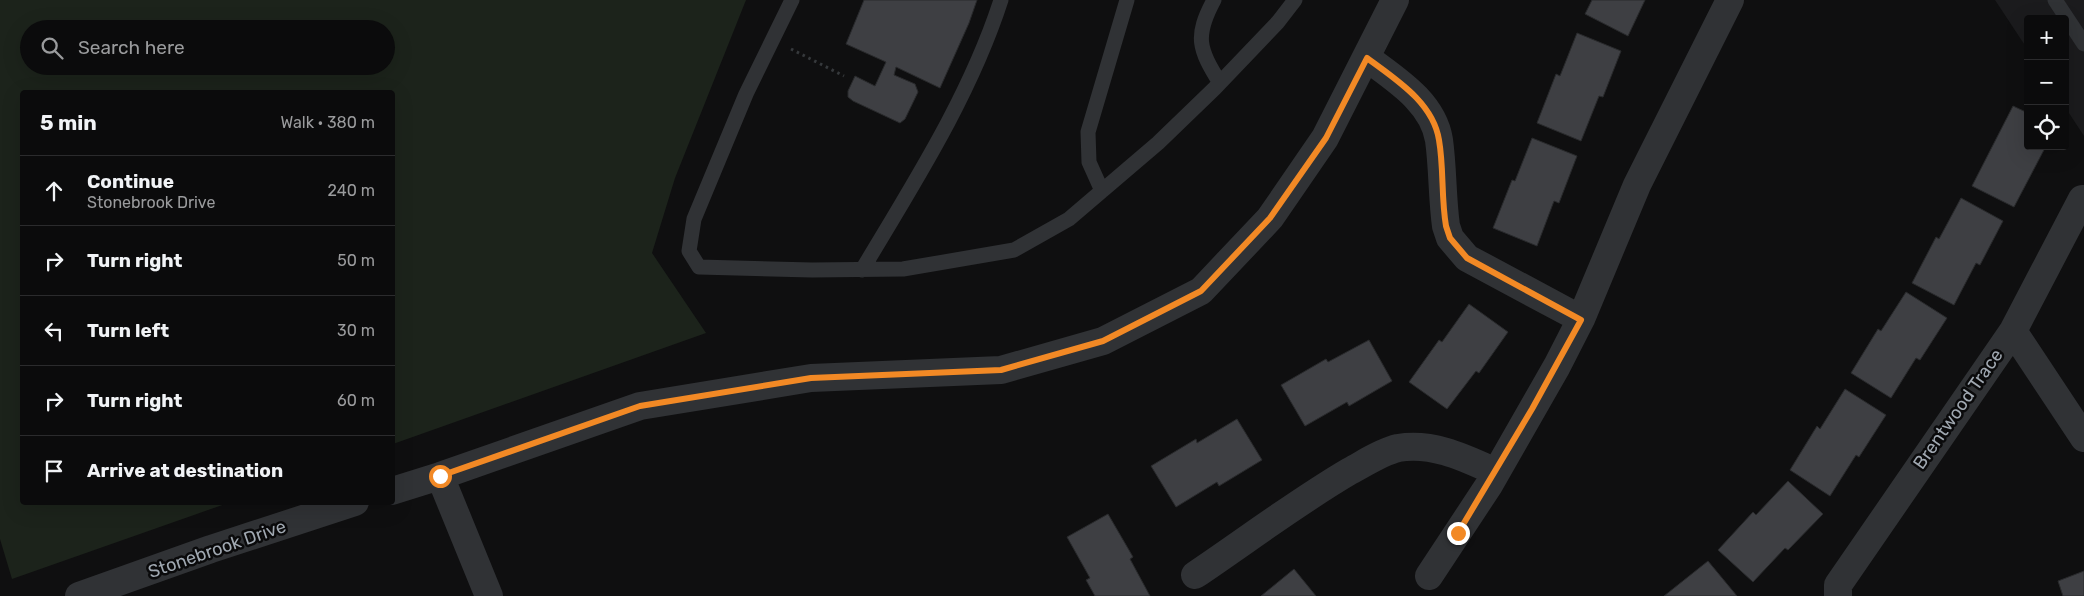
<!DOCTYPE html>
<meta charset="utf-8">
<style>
:root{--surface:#0b0b0c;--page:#19191a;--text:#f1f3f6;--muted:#9a9b9d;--line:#2b2b2d}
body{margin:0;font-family:Rubik,sans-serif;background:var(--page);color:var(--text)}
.controls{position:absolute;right:15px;top:15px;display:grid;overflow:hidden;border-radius:5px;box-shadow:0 5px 20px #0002}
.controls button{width:45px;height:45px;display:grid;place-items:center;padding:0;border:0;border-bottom:1px solid var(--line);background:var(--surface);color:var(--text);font:25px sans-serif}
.stop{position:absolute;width:15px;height:15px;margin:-11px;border:4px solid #f28925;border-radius:50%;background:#fff}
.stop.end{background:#f28925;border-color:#fff;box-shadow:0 1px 5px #0008}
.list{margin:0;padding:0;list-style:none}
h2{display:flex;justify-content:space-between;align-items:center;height:65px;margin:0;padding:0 20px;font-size:21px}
h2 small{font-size:16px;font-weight:400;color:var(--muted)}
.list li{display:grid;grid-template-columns:32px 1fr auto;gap:15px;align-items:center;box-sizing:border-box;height:70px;padding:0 20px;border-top:1px solid var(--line)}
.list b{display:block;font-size:19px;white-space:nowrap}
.list p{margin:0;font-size:16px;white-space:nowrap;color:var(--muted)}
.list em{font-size:16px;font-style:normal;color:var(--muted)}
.icon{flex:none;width:28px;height:28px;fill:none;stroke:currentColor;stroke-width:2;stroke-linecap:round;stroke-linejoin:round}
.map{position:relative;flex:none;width:2084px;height:596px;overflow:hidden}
.search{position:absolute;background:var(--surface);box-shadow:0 5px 20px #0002;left:20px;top:20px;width:375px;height:55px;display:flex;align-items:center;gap:12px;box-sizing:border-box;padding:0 18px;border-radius:28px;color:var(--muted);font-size:19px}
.panel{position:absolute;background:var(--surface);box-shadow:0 5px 20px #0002;left:20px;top:90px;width:375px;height:415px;border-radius:5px}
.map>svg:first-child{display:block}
</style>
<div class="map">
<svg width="2084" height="596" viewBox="0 0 2084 596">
<rect width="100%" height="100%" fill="#0f0f10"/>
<path fill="#1b1b1d" d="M1995,0H2084V136L2065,107V19H2028V50Z"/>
<path fill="#1c231b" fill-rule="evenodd" d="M0,0H746L675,178L652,253L706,333L393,444L392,92H22V502L228,503L12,579L0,539ZM29,29H386V66H29Z"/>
<path fill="#3e3f43" stroke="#292a2c" d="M864,0H977L969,23L940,88L896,67L894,75L915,84L918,92L905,119L900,123L853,101L848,97V91L855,76L875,86L886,62L846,44Z
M1592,0H1645L1628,36L1585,14Z
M1577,33L1621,51L1603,97L1599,96L1581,141L1537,123L1556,74L1560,76Z
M2013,106L2028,113V146H2046L2014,207L1972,186Z
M1532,138L1577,156L1559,203L1554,201L1537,246L1493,228L1512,180L1515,181Z
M1961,198L2003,221L1980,265L1976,263L1954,305L1912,283L1936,237L1939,239Z
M1906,292L1947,318L1920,360L1916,358L1891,398L1851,373L1878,329L1881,331Z
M1469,304L1508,332L1479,373L1476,371L1447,409L1409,382L1439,340L1442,342Z
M1369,340L1392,381L1349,406L1347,402L1305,426L1281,385L1326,359L1328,362Z
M1845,389L1886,415L1859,457L1856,455L1830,496L1790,470L1817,426L1820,429Z
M1237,419L1262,460L1219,486L1217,482L1176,507L1151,466L1196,439L1197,443Z
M1788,481L1823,514L1788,550L1785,548L1753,582L1718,550L1753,512L1756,515Z
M1108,514L1133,557L1130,559L1150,596H1095L1086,580L1090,578L1067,537Z
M1708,561L1737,596H1664Z
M1294,569L1316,596H1261Z
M2084,571V596H2063L2058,581Z"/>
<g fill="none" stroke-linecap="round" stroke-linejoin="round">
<path stroke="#36393c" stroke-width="3" stroke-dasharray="2.5 4" stroke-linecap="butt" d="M791,49L844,76"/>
<path stroke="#303235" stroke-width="15" d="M792,0L746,94L694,219L689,251L699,267L812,270L903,269L1014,250L1069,219L1158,143L1215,88L1278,22L1295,0
M1214,0C1194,37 1199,49 1220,83
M2055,0L2084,44
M1102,191L1089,162L1088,132L1127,0
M862,270C914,183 970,96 1001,0"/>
<path stroke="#303235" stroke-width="28" d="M1367,58C1395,79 1433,102 1439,140C1443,169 1442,197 1446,226L1450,238L1467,258L1581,319
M2013,331L2082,199
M440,476L489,596
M392,491L440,476L640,406L811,378L1001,370L1103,341L1201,291L1270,218L1325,138L1395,0
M1195,575C1247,540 1297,502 1350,471C1365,463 1381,452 1398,448C1433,442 1465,458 1496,472
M1429,576L1489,485L1557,366L1581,319L1637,185L1730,0
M79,596L211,549L355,502
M1838,596V585L2013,331L2084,438"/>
</g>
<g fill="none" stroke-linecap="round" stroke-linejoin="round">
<path stroke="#f28925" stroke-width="6" d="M440,476L640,406L811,378L1001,370L1103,341L1201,291L1270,218L1326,138L1367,58C1395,79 1433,102 1439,140C1444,169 1441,197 1446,226L1450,238L1467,258L1581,320L1532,409L1458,533"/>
</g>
<g text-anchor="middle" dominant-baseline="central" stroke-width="5" stroke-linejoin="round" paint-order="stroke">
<g font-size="18" fill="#a0a8b1" stroke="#0a0a0b">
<text transform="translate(1958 409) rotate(-55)">Brentwood Trace</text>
<text transform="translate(217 549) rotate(-19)">Stonebrook Drive</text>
</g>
</g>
</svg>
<div class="controls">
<button>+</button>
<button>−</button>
<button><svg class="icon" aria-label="locate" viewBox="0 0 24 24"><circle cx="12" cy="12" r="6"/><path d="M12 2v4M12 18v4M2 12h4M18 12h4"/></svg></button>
</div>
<div class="stop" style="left:440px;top:476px"></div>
<div class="stop end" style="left:1458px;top:533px"></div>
<div class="search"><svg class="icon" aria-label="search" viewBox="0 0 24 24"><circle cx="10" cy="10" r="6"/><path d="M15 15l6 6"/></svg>Search here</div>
<section class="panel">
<h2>5 min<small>Walk · 380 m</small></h2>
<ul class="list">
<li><svg class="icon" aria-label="ahead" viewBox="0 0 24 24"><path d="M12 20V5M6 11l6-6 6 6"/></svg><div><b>Continue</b><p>Stonebrook Drive</p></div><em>240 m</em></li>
<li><svg class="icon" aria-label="right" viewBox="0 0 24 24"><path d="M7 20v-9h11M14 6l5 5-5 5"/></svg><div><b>Turn right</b></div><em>50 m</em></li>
<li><svg class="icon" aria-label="left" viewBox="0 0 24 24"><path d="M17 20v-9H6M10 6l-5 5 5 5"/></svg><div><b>Turn left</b></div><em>30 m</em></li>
<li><svg class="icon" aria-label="right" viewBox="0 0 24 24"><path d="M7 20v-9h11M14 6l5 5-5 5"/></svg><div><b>Turn right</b></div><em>60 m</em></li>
<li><svg class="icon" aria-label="arrive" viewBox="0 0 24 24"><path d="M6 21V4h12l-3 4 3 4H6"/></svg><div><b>Arrive at destination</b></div></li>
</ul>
</section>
</div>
